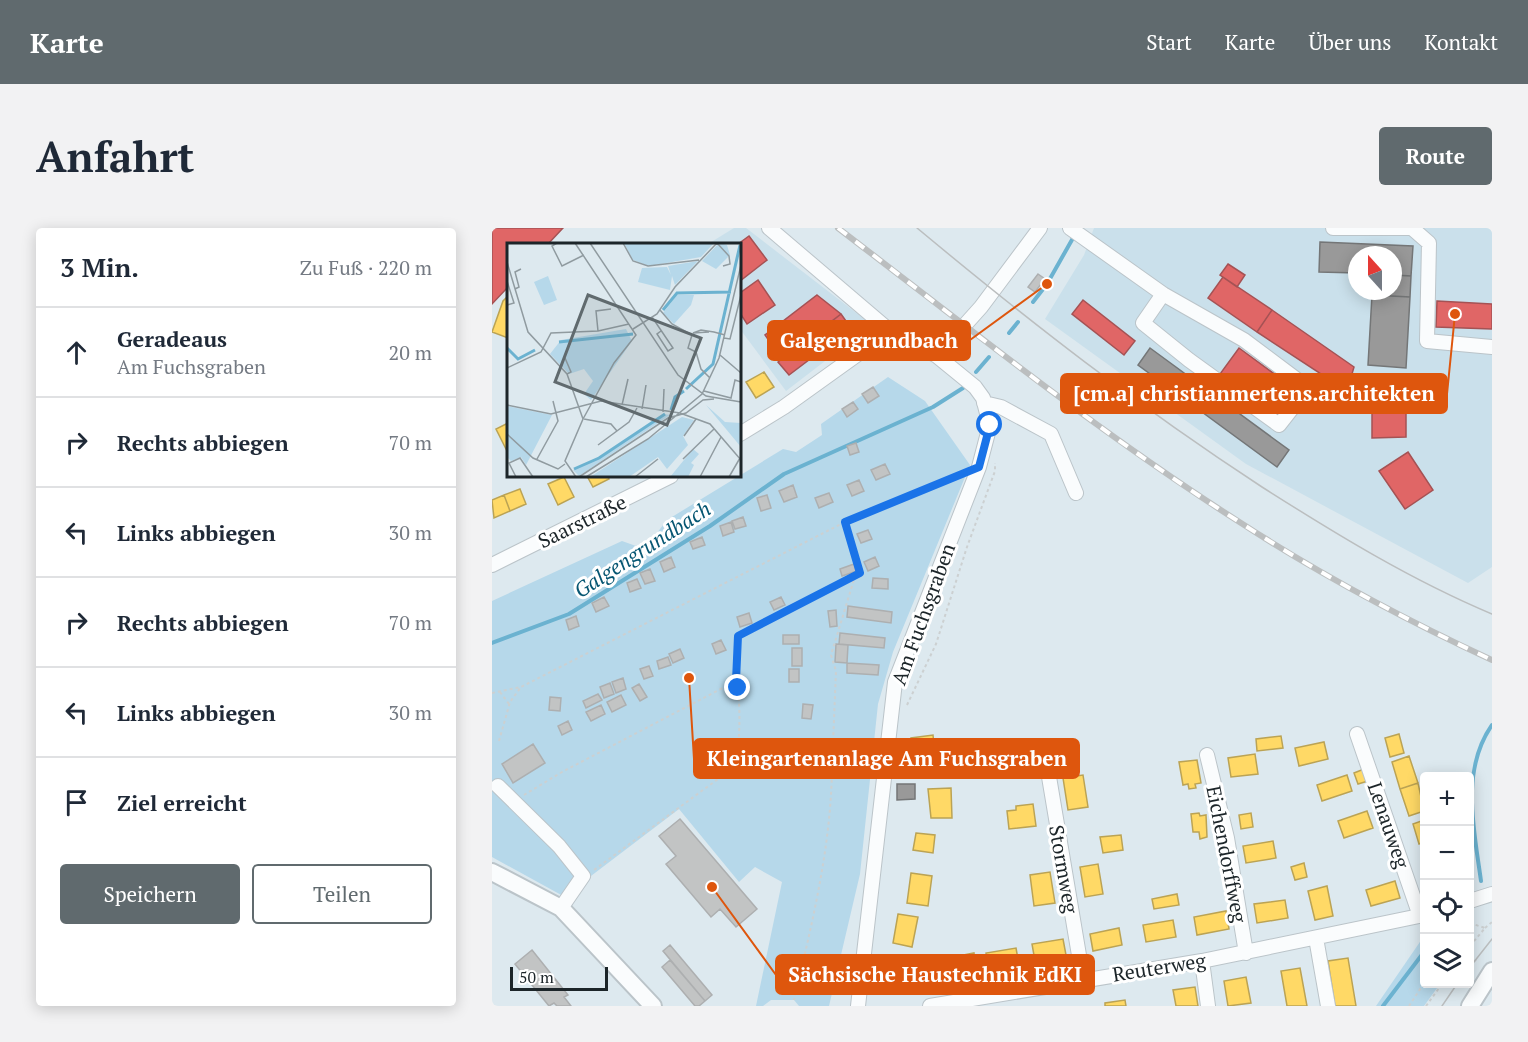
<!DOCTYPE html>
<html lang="de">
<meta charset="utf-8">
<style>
:root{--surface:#fff;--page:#f2f2f3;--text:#1f2937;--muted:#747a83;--line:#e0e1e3;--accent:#606a6e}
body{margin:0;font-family:"PT Serif",serif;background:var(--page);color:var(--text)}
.controls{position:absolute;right:18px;bottom:18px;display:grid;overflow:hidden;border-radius:6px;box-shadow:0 3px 15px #0003}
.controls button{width:54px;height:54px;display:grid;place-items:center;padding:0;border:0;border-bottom:2px solid var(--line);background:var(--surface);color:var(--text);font:30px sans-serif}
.compass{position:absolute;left:856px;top:18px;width:54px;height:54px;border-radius:50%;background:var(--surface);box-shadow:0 3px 15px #0003;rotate:339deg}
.scale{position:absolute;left:18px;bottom:15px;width:98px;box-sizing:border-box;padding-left:6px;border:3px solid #1c2529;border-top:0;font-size:16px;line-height:21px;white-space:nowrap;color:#1c2529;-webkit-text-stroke:4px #fff;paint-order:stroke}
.stop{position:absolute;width:18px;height:18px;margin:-14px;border:4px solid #1a73e8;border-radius:50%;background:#fff}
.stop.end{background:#1a73e8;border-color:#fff;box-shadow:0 2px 6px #0008}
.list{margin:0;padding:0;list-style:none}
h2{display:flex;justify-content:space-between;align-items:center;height:78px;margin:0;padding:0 24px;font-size:26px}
h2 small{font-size:20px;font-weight:400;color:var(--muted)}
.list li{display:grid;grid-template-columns:39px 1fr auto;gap:18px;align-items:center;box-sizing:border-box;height:90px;padding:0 24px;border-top:2px solid var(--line)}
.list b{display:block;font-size:22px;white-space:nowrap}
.list p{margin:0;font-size:20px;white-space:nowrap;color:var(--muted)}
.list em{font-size:20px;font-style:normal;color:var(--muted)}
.actions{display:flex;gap:12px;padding:18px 24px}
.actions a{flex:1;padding:14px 0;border:2px solid var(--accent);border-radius:6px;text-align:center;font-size:21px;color:var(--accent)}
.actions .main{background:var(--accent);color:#fff}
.icon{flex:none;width:33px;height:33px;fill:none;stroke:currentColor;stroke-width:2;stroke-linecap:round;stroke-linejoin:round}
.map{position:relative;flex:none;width:1000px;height:778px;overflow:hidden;border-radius:6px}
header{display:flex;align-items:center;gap:36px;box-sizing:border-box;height:84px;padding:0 30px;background:var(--accent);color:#fff}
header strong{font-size:28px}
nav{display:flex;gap:33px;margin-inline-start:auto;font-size:21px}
.intro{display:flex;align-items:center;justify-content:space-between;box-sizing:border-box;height:144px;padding:0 36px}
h1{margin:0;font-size:42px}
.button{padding:15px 27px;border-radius:6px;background:var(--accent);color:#fff;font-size:21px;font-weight:700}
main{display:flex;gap:36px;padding:0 36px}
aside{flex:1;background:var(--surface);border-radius:6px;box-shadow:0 3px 15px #0003}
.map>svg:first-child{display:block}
</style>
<header>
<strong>Karte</strong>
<nav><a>Start</a><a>Karte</a><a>Über uns</a><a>Kontakt</a></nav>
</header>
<div class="intro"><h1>Anfahrt</h1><a class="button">Route</a></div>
<main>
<aside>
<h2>3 Min.<small>Zu Fuß · 220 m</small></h2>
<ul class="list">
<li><svg class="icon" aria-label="ahead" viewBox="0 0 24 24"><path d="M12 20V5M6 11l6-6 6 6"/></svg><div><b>Geradeaus</b><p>Am Fuchsgraben</p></div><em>20 m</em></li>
<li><svg class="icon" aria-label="right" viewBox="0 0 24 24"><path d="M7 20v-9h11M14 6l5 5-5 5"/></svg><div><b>Rechts abbiegen</b></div><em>70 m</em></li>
<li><svg class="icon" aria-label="left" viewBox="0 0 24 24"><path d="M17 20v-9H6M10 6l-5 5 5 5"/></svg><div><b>Links abbiegen</b></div><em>30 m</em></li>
<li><svg class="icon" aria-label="right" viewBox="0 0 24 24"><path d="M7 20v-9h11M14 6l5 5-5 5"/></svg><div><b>Rechts abbiegen</b></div><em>70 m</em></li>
<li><svg class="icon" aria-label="left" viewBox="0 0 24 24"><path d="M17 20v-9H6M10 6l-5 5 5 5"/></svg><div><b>Links abbiegen</b></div><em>30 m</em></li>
<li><svg class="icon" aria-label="arrive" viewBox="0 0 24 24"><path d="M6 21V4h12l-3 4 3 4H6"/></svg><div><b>Ziel erreicht</b></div></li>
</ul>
<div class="actions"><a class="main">Speichern</a><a>Teilen</a></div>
</aside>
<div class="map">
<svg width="1000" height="778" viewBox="0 0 1000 778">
<rect width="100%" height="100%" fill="#dde9ef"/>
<path fill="#cae0eb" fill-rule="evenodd" d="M242,0H254L380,97L294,163L248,101V16H216Z
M602,0H1000V339L976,355L754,236L553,91L592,27ZM865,27H901V63H865Z"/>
<path fill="#b6d8ea" d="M396,149L433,173L478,237L401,424L386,476L368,646L337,778H307L302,772H279L271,778H264L290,654L263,639L247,654L187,581L95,651L82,674L0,629V373L130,313L144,318L161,310L175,292L291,221L304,224L330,207L329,196Z
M932,708V756H948L932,778H884Z"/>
<path fill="#ffd966" stroke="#bba354" stroke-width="1.5" d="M16,68V110L0,104L11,73Z
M272,144L282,159L264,170L254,154Z
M16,195V222L15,223L4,201Z
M95,248H115L117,251L101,259Z
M72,249L82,269L66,277L56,256Z
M28,261L34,276L18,283L12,267Z
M12,267L18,283L2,290L0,272Z
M907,506L912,525L898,529L893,510Z
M441,507L444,537L422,540L419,510Z
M789,508L791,520L765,523L764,511Z
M832,514L836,531L807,538L803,520Z
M763,526L766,546L739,549L736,530Z
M917,528L926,555L908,561L900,534Z
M705,532L709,555L703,556L704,560L697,561L696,556L691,557L687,534Z
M872,541L876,553L866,556L862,545Z
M591,547L596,579L576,582L571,550Z
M855,547L860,563L830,573L825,557Z
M926,555L932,583L917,588L908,561Z
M459,560L460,590H439L436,561Z
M541,576L544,598L517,601L515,583L524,582V578Z
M875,583L881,600L852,610L846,593Z
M707,585L708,588L714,587L715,609L708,611L707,604H701L699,586Z
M759,585L761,599L749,601L747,587Z
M932,592V614L927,616L921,596Z
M424,605L443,607L441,625L421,622Z
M629,607L631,622L611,625L608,609Z
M781,613L784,630L754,635L751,618Z
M812,635L815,649L803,652L799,639Z
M606,636L611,666L593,669L588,639Z
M558,644L563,675L542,678L538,647Z
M419,645L440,648L436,678L415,675Z
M903,653L908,670L879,678L874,662Z
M835,658L841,688L823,692L816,663Z
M685,666L687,677L662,681L660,671Z
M793,672L796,690L765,695L762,676Z
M734,683L737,701L705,707L702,689Z
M406,686L426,689L420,719L401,715Z
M681,692L684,709L654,714L651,697Z
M627,700L630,717L601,723L598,706Z
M571,711L574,727L543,733L540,716Z
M524,720L527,737L497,742L494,725Z
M482,725L485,744L455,750L451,731Z
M436,727L442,757L424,760L419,730Z
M856,730L864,778H843L836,733Z
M808,740L815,778H795L789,743Z
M754,749L759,775L736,778L732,753Z
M703,759L706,778H684L681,762Z
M633,772L634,778H613V775Z"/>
<path fill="#e06666" stroke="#a55254" stroke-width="1.5" d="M0,0H71L56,16H16V59L0,76Z
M257,8L275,32L248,53L246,16Z
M736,36L753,47L745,59L728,47Z
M731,49L780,82L765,104L716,70Z
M266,52L283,77L255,96L248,85V65Z
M325,67L349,86L290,132L273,107Z
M591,72L643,113L632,127L580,86Z
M945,73L1000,76V101L944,99Z
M780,82L862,139L855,163L765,104Z
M349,86L359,100L297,147L286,134Z
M747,120L796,156L776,181L728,146Z
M880,160H914V209L880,210Z
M916,224L941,262L913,281L887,243Z"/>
<path fill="#999" stroke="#747677" stroke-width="1.5" d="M828,14L921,18L919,48L901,47V27H865V45L827,44Z
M901,47L919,48L918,69L880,67L881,63H901Z
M880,67L918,69L914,140L876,137Z
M658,120L797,222L785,239L646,137Z
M405,556H423V571L405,572Z"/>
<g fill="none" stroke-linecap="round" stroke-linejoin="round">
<path stroke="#6bb2d0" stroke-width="4" d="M541,74L555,56L581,10
M517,105L526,94
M484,144L497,129
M0,415L77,386L218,298L292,246L441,179L471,160
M989,653C982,601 968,543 1000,497
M891,778L932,724"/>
</g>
<path fill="#c2c4c4" stroke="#adafb0" stroke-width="1.5" d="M546,46L553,51L543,64L536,59Z
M381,159L387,168L376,175L370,166Z
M361,174L366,181L355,189L350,181Z
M364,215L367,224L358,227L355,218Z
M393,236L398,246L384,252L379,242Z
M367,252L372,263L360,268L355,257Z
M301,257L305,269L292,274L287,263Z
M337,265L341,274L327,280L323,270Z
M275,267L279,280L269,283L265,270Z
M251,289L254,298L243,301L240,293Z
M239,294L242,304L231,308L228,298Z
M376,302L380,311L369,315L365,306Z
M210,309L213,317L201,321L198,314Z
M179,329L183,339L172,344L168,334Z
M383,329L387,338L376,343L372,334Z
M362,336L365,343L350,348L348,341Z
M158,341L163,353L153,356L148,345Z
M381,350L396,351V361L380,360Z
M145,351L149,360L138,364L135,355Z
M112,369L117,378L104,384L100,375Z
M289,369L293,377L282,382L278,374Z
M356,378L400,384L399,395L355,389Z
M344,382L345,398L338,399L336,383Z
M257,385L260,395L248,399L245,389Z
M84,388L87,398L77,402L74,392Z
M348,405L393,410L392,420L347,416Z
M291,407H307V416H291Z
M229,412L234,422L224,426L220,416Z
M344,416L356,417L355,435L343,434Z
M300,420H310V438H300Z
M188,421L192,430L181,435L177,426Z
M176,429L179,437L167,441L165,433Z
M355,435L387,437L386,447L355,445Z
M157,438L161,448L152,451L148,441Z
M297,441H307V454H297Z
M131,450L134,461L124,465L120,454Z
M118,455L122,466L112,470L108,459Z
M147,456L155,469L148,473L140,460Z
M106,466L110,472L94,480L91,473Z
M129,467L134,477L120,484L115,474Z
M58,469L69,470L68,483L57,482Z
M311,476L321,477L319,491L310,490Z
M109,477L113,486L99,493L94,484Z
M76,493L80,502L70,507L66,498Z
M41,516L53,535L21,555L10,536Z
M188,591L265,681L244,699L228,681L219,689L174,636L184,628L167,608Z
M178,717L220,767L213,773L171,723Z
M40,722L76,767L72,769L79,778H65L62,775L57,778L23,736Z
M178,732L213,773L207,778H203L170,739Z"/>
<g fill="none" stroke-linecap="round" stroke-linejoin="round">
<g stroke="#bbc4c9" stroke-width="16">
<path id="minor" d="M277,0L398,103L445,128L483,159L491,170L498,197L487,239L403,454L366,778
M578,0L671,66L752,112L816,160L787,197L697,132L651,95L671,66
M841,0H922
M921,1L937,15L935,113L1000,119
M445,128L489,79L548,0
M492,175L509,179L559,206L584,265
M248,206L292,179L398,103
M0,337L179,248
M865,506L928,688
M715,527L735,610L754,725
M554,531L591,751
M6,558L67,618L91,648L69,680
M978,673L1000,666
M824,710L836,778
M710,733L716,778
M438,778L710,733L932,687"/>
</g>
<g stroke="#bbc4c9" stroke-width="20">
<path id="major" d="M0,644L69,680L161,778
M978,778L1000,743"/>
</g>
<path stroke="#ccd0d1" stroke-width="2" stroke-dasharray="3 3" stroke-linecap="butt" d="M363,348L368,345L353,294L469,246
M244,452L246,408L363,348L339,427L344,443L340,540
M8,464L17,476
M0,465L29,459L353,294
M415,477L444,416L475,319L503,243V235
M7,513L18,474L29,459
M244,534L340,540C339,619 320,696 302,772
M32,567L70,544L244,453C249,469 249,525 241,540L102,642
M978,695L993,700L978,718
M993,700L1000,694
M978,728L984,733
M917,778L932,755
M934,778L950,756"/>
<use href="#minor" stroke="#fafcfd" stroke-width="14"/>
<use href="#major" stroke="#fafcfd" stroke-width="16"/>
<path stroke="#bbbebf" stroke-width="1.5" d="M425,0C538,94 646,178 770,259C844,306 919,352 1000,386
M978,739L1000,711
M950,778L965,756"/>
<g stroke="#bbbebf" stroke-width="6">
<path id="rail" d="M346,0C478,101 609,206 749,295C829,347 914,392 1000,432"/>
</g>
<use href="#rail" stroke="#fff" stroke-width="4" stroke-dasharray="11" stroke-linecap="butt"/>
</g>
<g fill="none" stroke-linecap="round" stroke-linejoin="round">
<path stroke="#1a73e8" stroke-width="8" d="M246,460L244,453L246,408L368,345L353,294L487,239L498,197"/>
</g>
<g text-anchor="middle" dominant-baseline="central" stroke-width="6" stroke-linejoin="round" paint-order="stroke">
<g font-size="20" fill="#1c2529" stroke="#fff">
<text transform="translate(90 293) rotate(-26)">Saarstraße</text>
<text transform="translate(431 386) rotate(-70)">Am Fuchsgraben</text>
<text transform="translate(897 597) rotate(71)">Lenauweg</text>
<text transform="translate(735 626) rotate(79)">Eichendorffweg</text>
<text transform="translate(572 641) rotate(80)">Stormweg</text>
<text transform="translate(667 739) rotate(-9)">Reuterweg</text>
</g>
<g font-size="21" font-style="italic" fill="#065672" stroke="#fff">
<text transform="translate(150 321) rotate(-33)">Galgengrundbach</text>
</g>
</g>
<g transform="translate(15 15)">
<rect width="234" height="234" fill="#dde9ef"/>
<path d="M117,0H207L194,14L142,23L126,17ZM212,0L220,2L223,12L209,26L195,18ZM191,18L168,42L165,33L163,47L131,39L135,25L160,24L164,32L161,23ZM41,33L50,57L37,62L27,39ZM170,52H187L184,62L167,81L156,70ZM119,86L125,98L84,157L77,151L86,138L77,126L62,131L43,111L54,97ZM199,162L218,179L234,180V204ZM0,163L45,172L19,222L14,214L4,218L0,214ZM157,171L163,172L72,233L66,227L92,214ZM175,174L187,177L176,193L181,202L160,226L151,214L122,234H83ZM186,206L192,211L184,220L187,222L181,234H163Z" fill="#b6d8ea"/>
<path fill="none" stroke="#6bb2d0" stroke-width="3" d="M156,67L170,50L224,49M52,99L126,91M0,105L11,116L28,107M179,146L206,121L233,2M164,167L168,154L177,148M67,226L92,215L158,171"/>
<path fill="none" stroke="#909ba0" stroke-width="1.5" d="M50,0L45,3L55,23L77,12M68,0L129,92L107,120L76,176M83,0L171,132L199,153L234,159M116,0L126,18L141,23L192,17M210,0L222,13L223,21L216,23M0,19L21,89L60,131L76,176L58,218L69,234M0,38L7,60L0,62M8,46L12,44L8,29L14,26M153,67L165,81L185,92M145,74L166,105L161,108L150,91L154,88M126,86L150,71L168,44L210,0M91,88L89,68L104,66M202,89L186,90L194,87L207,89L218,92M185,92L181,105L189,109L194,126L203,135M217,95L223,96L234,52M213,112L234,130M58,115L64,129L60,131M0,125L34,109L44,90L91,88L122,81M197,148L224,155L228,137L234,139M0,162L44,171L94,158L173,170L203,181L234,217M115,162L121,136M135,166L139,142M156,169L157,146M77,176L104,181L110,188M0,191L26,215L51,226L58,221M177,193L189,176M91,202L122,179L130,165M30,216L51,178L46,158M176,216L207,186M9,234L2,220L13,215L26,234M72,234L161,175L179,170L196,157L207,156M79,234L141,196L195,151L212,115L234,22M128,234L151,216M193,234L214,194M222,234L233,215"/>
<path fill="#606a6e" fill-opacity="0.15" stroke="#606a6e" stroke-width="3" d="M81,52L194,95L160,182L48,139Z"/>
<rect width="234" height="234" fill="none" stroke="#1c2529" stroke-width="3"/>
</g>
<path fill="none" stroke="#de560d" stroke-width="2" d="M555 56L478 112M963 86L955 166M197 450L202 531M220 659L284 747"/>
<g fill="#de560d" stroke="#fff" stroke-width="2">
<circle cx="555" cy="56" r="6"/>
<circle cx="963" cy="86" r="6"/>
<circle cx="197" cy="450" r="6"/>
<circle cx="220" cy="659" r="6"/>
</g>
<g fill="#de560d" stroke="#de560d" stroke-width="2">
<rect x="276" y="93" width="202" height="39" rx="6"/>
<rect x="569" y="146" width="386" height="39" rx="6"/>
<rect x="202" y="511" width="385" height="39" rx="6"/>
<rect x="284" y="727" width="318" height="39" rx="6"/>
</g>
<g font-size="21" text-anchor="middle" font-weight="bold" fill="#fff">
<text x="377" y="120">Galgengrundbach</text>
<text x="762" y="173">[cm.a] christianmertens.architekten</text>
<text x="395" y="538">Kleingartenanlage Am Fuchsgraben</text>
<text x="443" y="754">Sächsische Haustechnik EdKI</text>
</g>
</svg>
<div class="controls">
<button>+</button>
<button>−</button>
<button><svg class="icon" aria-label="locate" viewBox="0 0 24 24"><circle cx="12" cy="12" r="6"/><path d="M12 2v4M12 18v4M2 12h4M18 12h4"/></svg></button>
<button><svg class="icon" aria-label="layers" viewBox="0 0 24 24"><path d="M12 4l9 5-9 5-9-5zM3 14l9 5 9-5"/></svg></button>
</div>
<svg class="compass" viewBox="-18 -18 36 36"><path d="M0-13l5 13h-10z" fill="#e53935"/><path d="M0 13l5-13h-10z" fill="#747a83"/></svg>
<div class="scale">50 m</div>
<div class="stop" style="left:498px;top:197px"></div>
<div class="stop end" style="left:246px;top:460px"></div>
</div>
</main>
